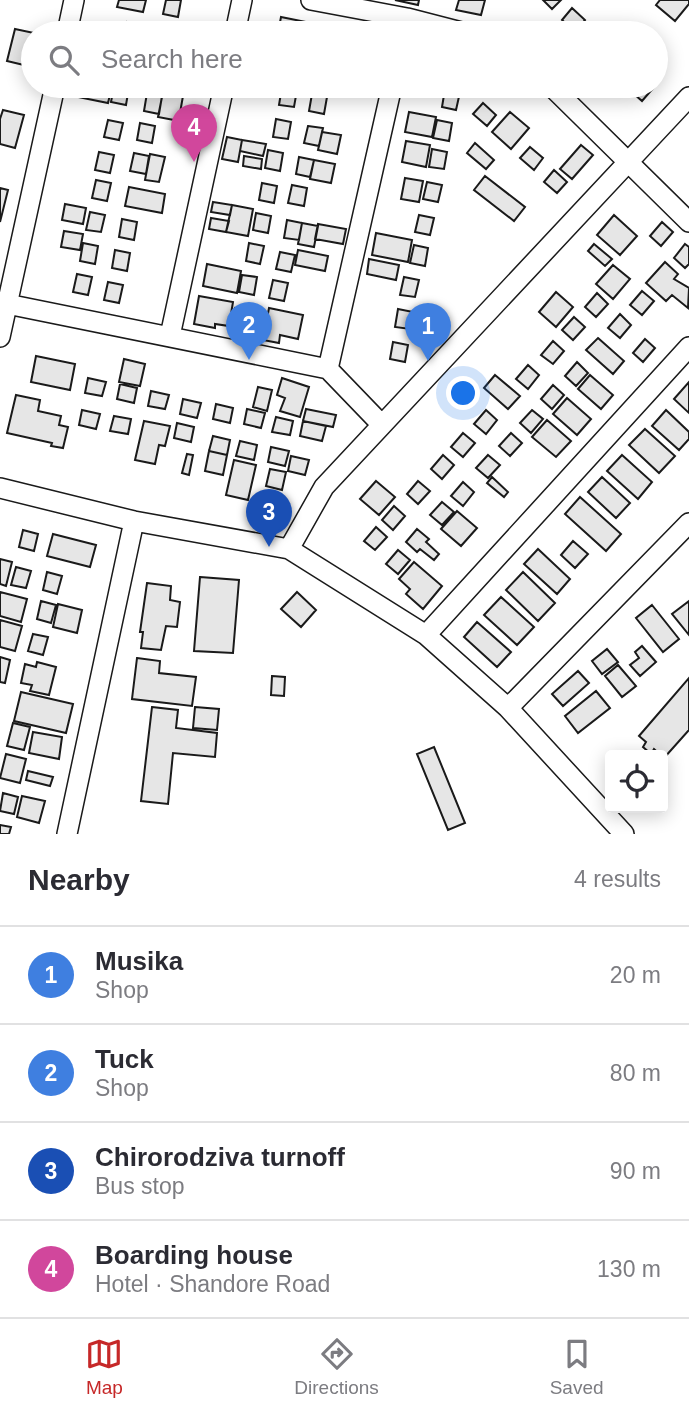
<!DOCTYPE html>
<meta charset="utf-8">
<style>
:root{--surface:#fff;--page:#f2f2f3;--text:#2b2b33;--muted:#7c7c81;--line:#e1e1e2;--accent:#c62828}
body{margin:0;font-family:Helvetica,sans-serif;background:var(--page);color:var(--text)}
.controls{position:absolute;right:21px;bottom:21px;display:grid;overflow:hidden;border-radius:7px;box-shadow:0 4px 18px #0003}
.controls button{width:63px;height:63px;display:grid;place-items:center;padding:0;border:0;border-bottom:2px solid var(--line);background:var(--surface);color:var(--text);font:35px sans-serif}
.you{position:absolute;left:464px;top:394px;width:24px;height:24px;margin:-18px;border:5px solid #fff;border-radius:50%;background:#1a73e8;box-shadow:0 0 0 10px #1a73e833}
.badge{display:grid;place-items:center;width:46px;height:46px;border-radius:50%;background:var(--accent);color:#fff;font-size:23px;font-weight:700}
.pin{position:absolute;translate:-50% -58px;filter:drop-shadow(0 2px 4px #0008)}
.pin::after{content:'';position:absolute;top:37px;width:24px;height:21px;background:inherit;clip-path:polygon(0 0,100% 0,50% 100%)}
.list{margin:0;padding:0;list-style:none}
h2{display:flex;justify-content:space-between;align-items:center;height:91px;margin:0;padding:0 28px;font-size:30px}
h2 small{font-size:23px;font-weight:400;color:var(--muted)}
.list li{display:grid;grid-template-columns:46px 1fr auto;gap:21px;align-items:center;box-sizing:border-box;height:98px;padding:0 28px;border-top:2px solid var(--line)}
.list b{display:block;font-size:26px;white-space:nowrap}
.list p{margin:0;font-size:23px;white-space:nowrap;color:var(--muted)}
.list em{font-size:23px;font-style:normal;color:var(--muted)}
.icon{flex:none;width:38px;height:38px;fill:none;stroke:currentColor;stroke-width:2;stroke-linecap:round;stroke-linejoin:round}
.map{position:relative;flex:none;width:689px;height:834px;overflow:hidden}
.search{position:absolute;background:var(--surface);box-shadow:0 4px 18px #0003;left:21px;right:21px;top:21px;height:77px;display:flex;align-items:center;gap:18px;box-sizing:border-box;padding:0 24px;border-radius:38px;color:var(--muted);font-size:26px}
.sheet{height:483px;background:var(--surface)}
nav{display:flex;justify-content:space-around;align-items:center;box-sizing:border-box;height:98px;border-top:2px solid var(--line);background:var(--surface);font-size:19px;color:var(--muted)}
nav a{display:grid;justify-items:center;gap:4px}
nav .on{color:var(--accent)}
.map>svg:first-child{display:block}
</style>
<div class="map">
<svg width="689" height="834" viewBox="0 0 689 834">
<rect width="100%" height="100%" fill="#fff"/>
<path fill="#e6e6e6" stroke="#1a1a1a" stroke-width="2" d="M119,0H146L143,12L117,7Z
M166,0H181L178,17L163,14Z
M395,0H419L418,5Z
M459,0H485L481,15L456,10Z
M543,0H561L552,9Z
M660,0H689V4L675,21L656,5Z
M572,8L585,20L575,32L562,20Z
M281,17L311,23L309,33H278Z
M127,22L142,25L140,33H124Z
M15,29L34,33L28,66L7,61Z
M248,29L271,33H247Z
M80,86H112L108,103L78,97Z
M114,86L129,87L126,105L111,102Z
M625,86H655L642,101Z
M282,87L297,90L294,107L279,105Z
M445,89L460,92L456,110L442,107Z
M163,92L183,96L180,113L192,115L190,123L158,117Z
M147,93L162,96L159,114L144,111Z
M312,94L327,97L324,114L309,111Z
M483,103L496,115L487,126L473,114Z
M3,110L24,115L15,148L0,144V119Z
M409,112L436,117L432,137L405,132Z
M510,112L529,128L511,149L492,132Z
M276,119L291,122L288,139L273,137Z
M108,120L123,123L119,140L104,137Z
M437,120L452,123L449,141L433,138Z
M140,123L155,126L152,143L137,140Z
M308,126L323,128L319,146L304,143Z
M322,132L341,135L337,154L318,150Z
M227,137L242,140L238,162L222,159Z
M242,140L266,144L263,156L240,151Z
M406,141L430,145L426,167L402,162Z
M475,143L494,160L486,169L467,153Z
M581,145L593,155L572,179L560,169Z
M530,147L543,158L534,170L520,158Z
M432,149L447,152L444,169L429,167Z
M268,150L283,153L280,171L265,168Z
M99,152L114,155L110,173L95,170Z
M134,153L149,156L146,174L130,171Z
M150,154L165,157L159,182L145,180Z
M244,156L262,159L261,169L243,166Z
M299,157L314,160L310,177L296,174Z
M314,160L335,164L331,183L310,179Z
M554,170L567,182L557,193L544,182Z
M485,176L525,207L514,221L474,190Z
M405,178L423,181L419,202L401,199Z
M96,180L111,183L107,201L92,198Z
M427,182L442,185L438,202L423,199Z
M262,183L277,186L274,203L259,200Z
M292,185L307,188L304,206L288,203Z
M129,187L165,194L162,213L125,206Z
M0,188L8,190L0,222Z
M213,202L232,205L230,215L211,212Z
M65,204L86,208L83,224L62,220Z
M232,205L253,209L248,236L226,232Z
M90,212L105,215L101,232L86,230Z
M256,213L271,216L268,233L253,230Z
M419,215L434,218L430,235L415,232Z
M614,215L637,236L620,255L597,235Z
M211,218L229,221L226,232L209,229Z
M122,219L137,222L134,240L119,237Z
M287,220L302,223L299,240L284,238Z
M662,222L673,232L661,246L650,236Z
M302,223L318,226L314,247L298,244Z
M318,224L346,229L343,244L315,239Z
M64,231L83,234L80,250L61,247Z
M376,233L412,240L408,262L372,255Z
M83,243L98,246L95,264L80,261Z
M249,243L264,246L260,264L246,261Z
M594,244L612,259L605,266L588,251Z
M685,244L689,247V264L685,268L674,258Z
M414,245L428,248L425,266L410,263Z
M115,250L130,253L127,271L112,268Z
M298,250L328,256L325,271L295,265Z
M280,252L295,255L291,272L276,269Z
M369,259L399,265L396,280L367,274Z
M665,262L678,274L674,279L689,288L688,308L672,295L666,301L646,283Z
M207,264L241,271L237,293L203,286Z
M613,265L630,279L613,299L596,284Z
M77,274L92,277L88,295L73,292Z
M242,275L257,277L254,295L239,292Z
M404,277L419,280L415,297L400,295Z
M273,280L288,283L284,301L269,298Z
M108,282L123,285L119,303L104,300Z
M642,291L654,301L642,315L630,305Z
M556,292L573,307L556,327L539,312Z
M597,293L608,304L596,317L585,307Z
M199,296L233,302L229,326L215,324V328L194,324Z
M235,308L251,311L247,329L232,326Z
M269,308L303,315L298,339L280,335L279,343L263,340Z
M398,309L413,312L410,329L395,327Z
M620,314L631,325L620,338L608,328Z
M574,317L585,327L573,340L562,330Z
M598,338L624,361L613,374L586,350Z
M645,339L655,348L643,362L633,353Z
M553,341L564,351L553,364L541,355Z
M393,342L408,345L405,362L390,359Z
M36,356L75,364L70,390L31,382Z
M124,359L145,364L140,386L119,382Z
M577,362L588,373L576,386L565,376Z
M528,365L539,375L528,389L516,379Z
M495,375L520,396L508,409L484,388Z
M590,375L613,395L601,409L578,389Z
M88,378L106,382L102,396L85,393Z
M282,378L309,387L300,417L280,411L285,398L277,395Z
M689,382V413L674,399Z
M120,384L137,388L134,403L117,399Z
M553,385L564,395L552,409L541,399Z
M258,387L272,390L267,411L253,407Z
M151,391L169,395L165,409L148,406Z
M16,395L40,400L38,411L61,416L59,425L68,427L63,448L51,446L52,443L7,433Z
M567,398L591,419L577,435L553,414Z
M183,399L201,403L197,418L180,414Z
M216,404L233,408L230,423L213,419Z
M247,409L265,413L261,428L244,424Z
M306,409L336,415L333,427L303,421Z
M82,410L100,414L96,429L79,425Z
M486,410L497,420L486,434L474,424Z
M532,410L543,419L531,433L520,423Z
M666,410L689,432V439L679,450L652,426Z
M114,416L131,419L128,434L110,431Z
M276,417L293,421L290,435L272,432Z
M547,420L571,441L556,457L532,437Z
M144,421L170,426L165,446L159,445L155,464L135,460Z
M303,421L326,426L322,441L300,436Z
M177,423L194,427L191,442L174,438Z
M645,429L675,456L659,473L629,445Z
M463,433L475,443L463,457L451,447Z
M511,433L522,443L510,456L499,446Z
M213,436L230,440L227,455L209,451Z
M240,441L257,445L254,460L236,456Z
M271,447L289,451L285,466L268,462Z
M209,451L227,455L223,475L205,471Z
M187,454L193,455L189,475L182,473Z
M443,455L454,465L442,479L431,469Z
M488,455L500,465L488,478L476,468Z
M622,455L652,482L638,499L607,471Z
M291,456L309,460L305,475L288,471Z
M234,460L256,465L248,500L226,495Z
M270,469L286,472L282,490L266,486Z
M492,477L508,492L504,497L487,483Z
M602,477L630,503L616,518L588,492Z
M376,481L395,497L379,515L360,499Z
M418,481L430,491L418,504L407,494Z
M463,482L474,492L463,506L451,496Z
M580,497L621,534L606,551L565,514Z
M442,502L454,512L442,525L430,515Z
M394,506L405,516L393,530L382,520Z
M457,511L477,528L461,546L441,529Z
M376,527L387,537L375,550L364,541Z
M417,529L429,539L426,542L439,554L434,560L420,549L417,552L406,542Z
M23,530L38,534L34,551L19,547Z
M53,534L96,545L90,567L47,556Z
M573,541L588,554L575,568L561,555Z
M538,549L570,579L557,594L524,564Z
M398,550L410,560L398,574L386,564Z
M0,559L12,562L6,586L0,584Z
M414,562L442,586L423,609L406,594L410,589L399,579Z
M16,567L31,571L26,588L11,585Z
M47,572L62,576L57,594L43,590Z
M523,572L555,603L538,621L506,590Z
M200,577L239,580L233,653L194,651Z
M147,583L171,586L170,600L180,602L177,627L166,626L161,650L141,648L143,632H140Z
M0,592L27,599L21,622L0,616Z
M297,592L316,610L301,627L281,609Z
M501,597L534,627L517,645L484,615Z
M41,601L56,605L51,623L37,619Z
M689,601V635L672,614Z
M58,604L82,610L77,633L53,627Z
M652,605L679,639L663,652L636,618Z
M0,620L22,626L15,651L0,647Z
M477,622L511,652L497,667L464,637Z
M33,634L48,637L43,655L28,651Z
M642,646L656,662L640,676L630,665L639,658L635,652Z
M607,649L618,662L602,674L592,661Z
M0,657L10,660L5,683L0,682Z
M137,658L160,661L159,673L196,677L192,706L132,699Z
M37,662L56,667L49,695L30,691L32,685L21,683L25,664L36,667Z
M618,665L636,686L622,697L605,676Z
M578,671L589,683L563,706L552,694Z
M272,676L285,677L284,696L271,695Z
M689,678V730L664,758L654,749L651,754L643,747L646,742L639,736Z
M596,691L610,708L578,733L565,716Z
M21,692L73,704L66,733L14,721Z
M152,707L178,710L176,728L217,733L215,757L173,753L168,804L141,801Z
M195,707L219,709L217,730L193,728Z
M13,723L30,727L24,750L7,746Z
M33,732L62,737L59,759L29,753Z
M434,747L465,823L448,830L417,754Z
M6,754L26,759L20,783L0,778Z
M28,771L53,777L50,786L26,780Z
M3,793L18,797L14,814L0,811Z
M22,796L45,801L39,823L17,817Z
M0,825L11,827L9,834H0Z"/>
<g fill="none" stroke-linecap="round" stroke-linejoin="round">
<g stroke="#1a1a1a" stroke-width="22">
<path id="minor" d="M311,0L407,18L465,33
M67,33L74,0
M235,33L242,0
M551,86L689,222
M7,304L328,369L381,424
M170,336L224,86
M0,337L55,86
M328,369L392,86
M0,488L134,521L289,549L426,635L508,708L624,834
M289,549L324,487L689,97
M426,635L689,347
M508,708L689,523
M67,834L134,521"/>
</g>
<use href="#minor" stroke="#fff" stroke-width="19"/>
</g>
</svg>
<div class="controls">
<button><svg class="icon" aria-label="locate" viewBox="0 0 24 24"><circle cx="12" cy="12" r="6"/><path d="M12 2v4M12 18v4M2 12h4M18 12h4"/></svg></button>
</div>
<div class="you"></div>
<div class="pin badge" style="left:428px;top:361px;background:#3f7fe0">1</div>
<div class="pin badge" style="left:249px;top:360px;background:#3f7fe0">2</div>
<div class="pin badge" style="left:269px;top:547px;background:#1a4fb4">3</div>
<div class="pin badge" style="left:194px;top:162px;background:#d1479c">4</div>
<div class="search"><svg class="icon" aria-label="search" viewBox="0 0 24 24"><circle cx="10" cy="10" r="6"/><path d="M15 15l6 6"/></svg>Search here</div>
</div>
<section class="sheet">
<h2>Nearby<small>4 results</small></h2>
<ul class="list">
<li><span class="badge" style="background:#3f7fe0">1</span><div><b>Musika</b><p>Shop</p></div><em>20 m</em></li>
<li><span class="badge" style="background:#3f7fe0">2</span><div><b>Tuck</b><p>Shop</p></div><em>80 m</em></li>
<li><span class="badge" style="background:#1a4fb4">3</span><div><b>Chirorodziva turnoff</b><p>Bus stop</p></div><em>90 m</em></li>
<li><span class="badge" style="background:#d1479c">4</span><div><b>Boarding house</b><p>Hotel · Shandore Road</p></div><em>130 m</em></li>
</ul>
</section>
<nav>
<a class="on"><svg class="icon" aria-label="map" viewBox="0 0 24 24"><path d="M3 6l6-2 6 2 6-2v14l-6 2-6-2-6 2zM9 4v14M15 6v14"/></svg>Map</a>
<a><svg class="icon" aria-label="directions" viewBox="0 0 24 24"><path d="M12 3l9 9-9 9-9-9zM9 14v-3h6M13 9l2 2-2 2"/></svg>Directions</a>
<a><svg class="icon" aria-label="saved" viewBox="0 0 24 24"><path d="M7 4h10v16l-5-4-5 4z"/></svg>Saved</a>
</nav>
